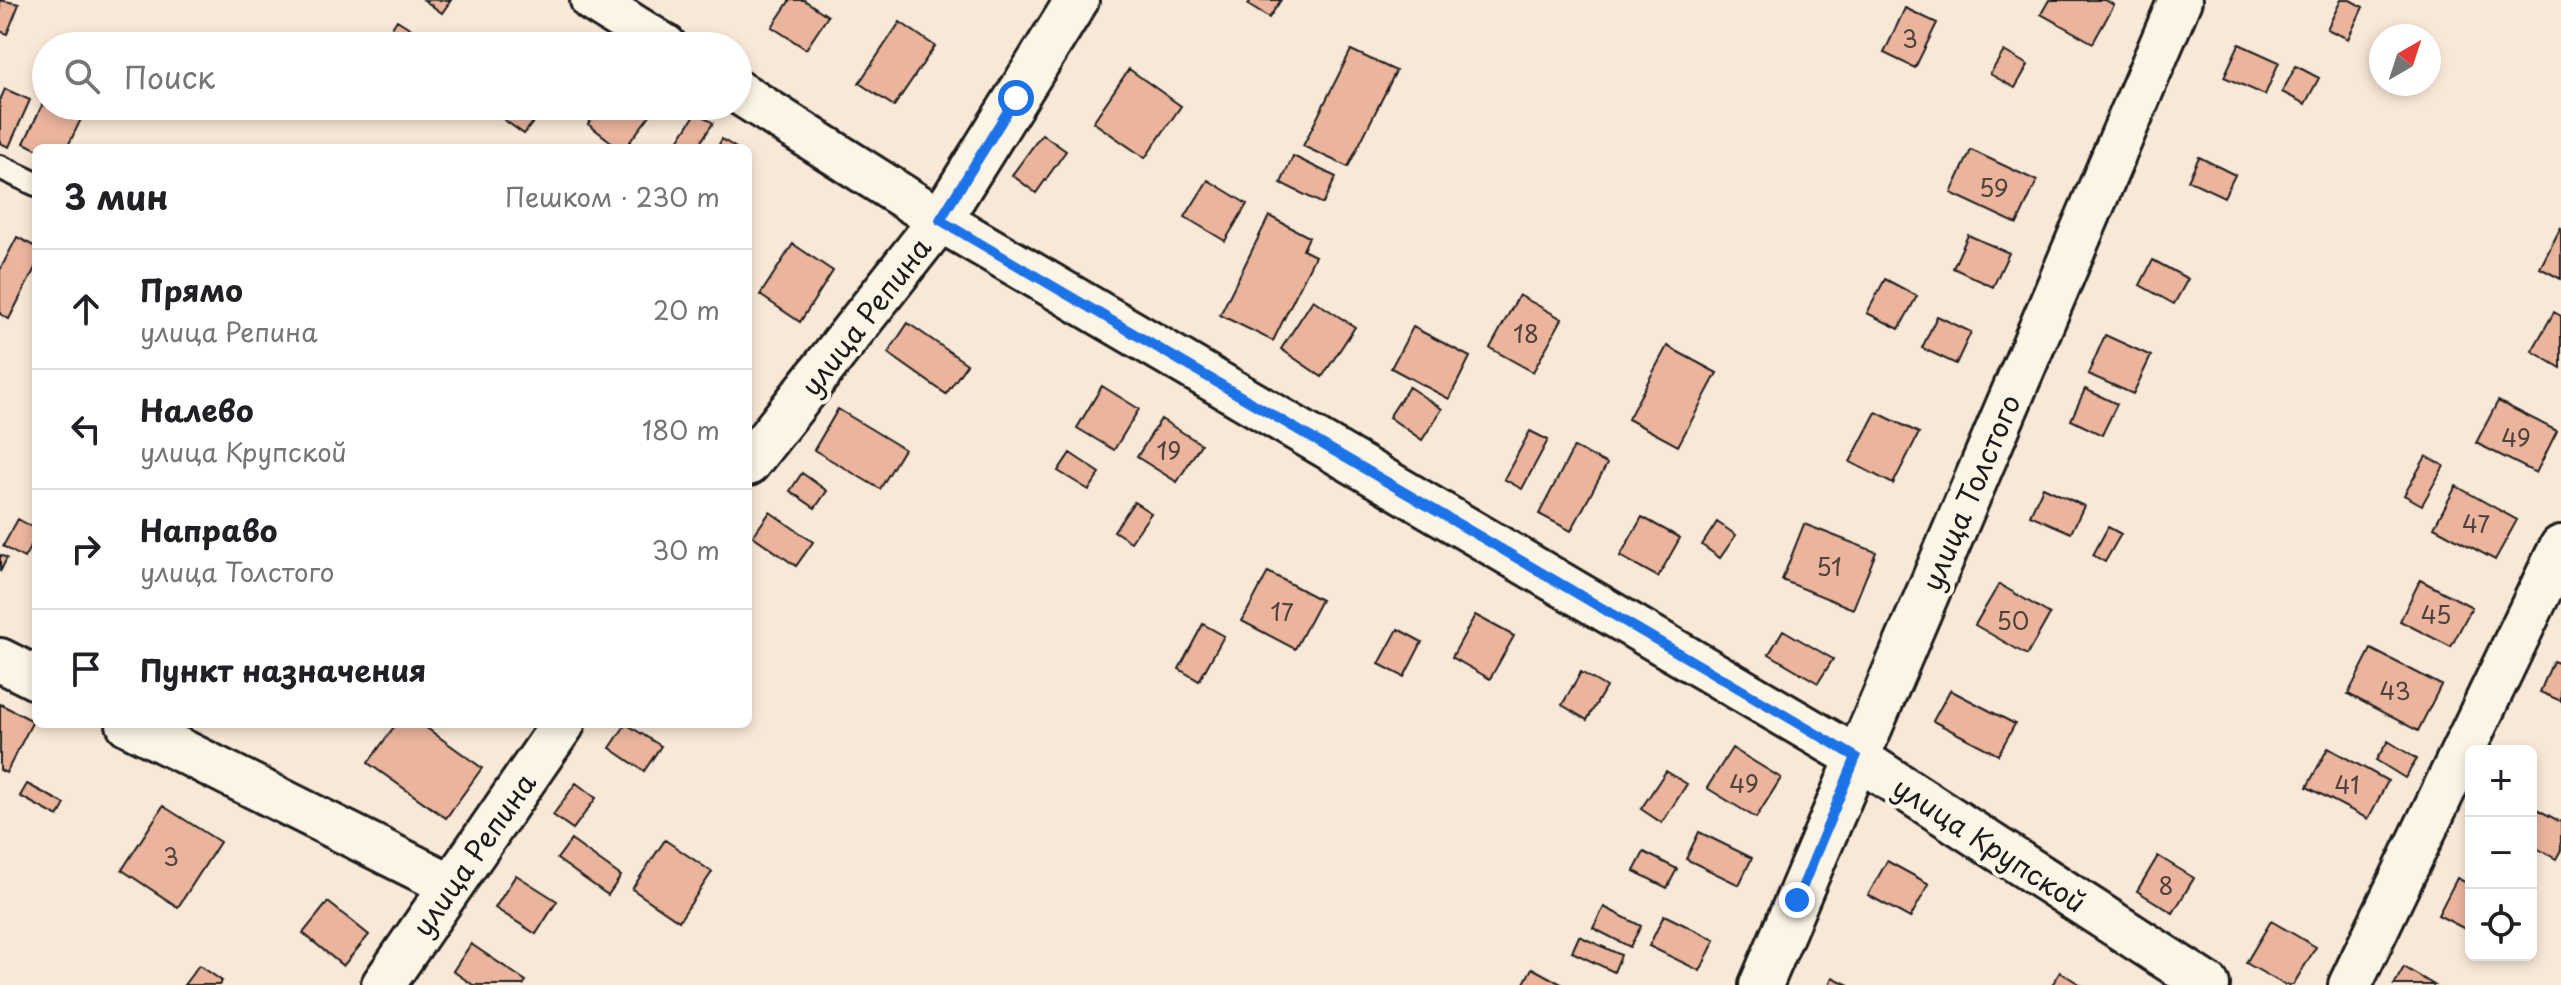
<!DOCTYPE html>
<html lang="ru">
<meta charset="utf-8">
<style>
:root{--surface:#fff;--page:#f2f2f2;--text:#202124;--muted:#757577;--line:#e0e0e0}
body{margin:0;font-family:"Playpen Sans",sans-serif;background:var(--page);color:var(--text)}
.controls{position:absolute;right:24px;bottom:24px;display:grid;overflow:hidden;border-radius:12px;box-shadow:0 4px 12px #0003}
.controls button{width:72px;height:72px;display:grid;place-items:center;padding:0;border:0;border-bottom:2px solid var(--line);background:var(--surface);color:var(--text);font:40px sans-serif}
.compass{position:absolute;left:2369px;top:24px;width:72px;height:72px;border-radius:50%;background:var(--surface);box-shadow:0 4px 12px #0003;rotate:39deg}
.stop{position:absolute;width:24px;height:24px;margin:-18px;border:6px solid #1a73e8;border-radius:50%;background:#fff}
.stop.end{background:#1a73e8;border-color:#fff;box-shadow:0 2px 8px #0008}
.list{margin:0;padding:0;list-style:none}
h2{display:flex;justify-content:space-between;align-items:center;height:104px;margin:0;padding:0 32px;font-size:34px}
h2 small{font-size:26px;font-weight:400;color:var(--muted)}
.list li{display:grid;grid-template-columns:52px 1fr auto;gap:24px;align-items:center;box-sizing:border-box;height:120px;padding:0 32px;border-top:2px solid var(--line)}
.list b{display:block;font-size:30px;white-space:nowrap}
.list p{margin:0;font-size:26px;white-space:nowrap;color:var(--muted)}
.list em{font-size:26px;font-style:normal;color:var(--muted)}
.icon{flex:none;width:44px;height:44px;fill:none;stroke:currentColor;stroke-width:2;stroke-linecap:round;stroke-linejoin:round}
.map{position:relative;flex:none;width:2561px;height:985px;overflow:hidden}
.search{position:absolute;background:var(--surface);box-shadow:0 4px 12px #0003;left:32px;top:32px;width:720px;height:88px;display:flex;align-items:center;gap:20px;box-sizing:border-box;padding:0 28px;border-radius:44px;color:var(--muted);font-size:30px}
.panel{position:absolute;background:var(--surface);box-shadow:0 4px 12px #0003;left:32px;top:144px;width:720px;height:584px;border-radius:12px}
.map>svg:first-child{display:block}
</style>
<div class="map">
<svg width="2561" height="985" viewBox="0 0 2561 985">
<rect width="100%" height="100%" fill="#f8e8d7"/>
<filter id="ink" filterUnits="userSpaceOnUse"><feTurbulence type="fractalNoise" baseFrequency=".0125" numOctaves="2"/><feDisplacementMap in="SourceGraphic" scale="16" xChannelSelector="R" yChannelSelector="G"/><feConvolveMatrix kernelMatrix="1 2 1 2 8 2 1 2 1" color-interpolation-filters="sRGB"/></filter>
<g filter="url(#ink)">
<path fill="#eab49d" stroke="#1c1c1c" stroke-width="2" d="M0,0L19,4L7,34L0,31Z
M424,0H451L442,13Z
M790,0H804L828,16L806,49L772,27Z
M1251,0H1281L1269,18L1248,5Z
M2049,0H2105L2114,5L2093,43L2041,14Z
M2341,0H2350L2363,7L2348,39L2327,29Z
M1905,8L1937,23L1915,68L1884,53Z
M397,20L427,39L422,46H393L384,40Z
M900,22L935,46L894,106L859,83Z
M2239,44L2279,62L2265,95L2224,77Z
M1351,50L1396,71L1348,167L1303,146Z
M2004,51L2028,65L2015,88L1990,74Z
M2296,66L2319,78L2305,104L2282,92Z
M1129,69L1181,106L1145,158L1093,122Z
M5,89L30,100L9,147L0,143V100Z
M46,97V106H69L84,113L67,148L36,149L24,143Z
M507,106H536L542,110L524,134L499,116Z
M602,106H657L625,148H619L588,124Z
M697,112L713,123L697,148H688L678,141Z
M1042,134L1066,151L1036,193L1012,175Z
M722,139L736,148H717Z
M1971,150L2037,181L2017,224L1951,193Z
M1293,156L1336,177L1323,204L1281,183Z
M2199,157L2235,175L2224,197L2188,180Z
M1208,180L1247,204L1225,241L1185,217Z
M1269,216L1309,237L1303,250L1315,256L1273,341L1220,315Z
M2561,227V279L2540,268Z
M1968,235L2009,253L1993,287L1953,268Z
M17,237L36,247V266L9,319L0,314V270Z
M793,244L833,271L800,322L760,295Z
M2153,260L2188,279L2174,304L2140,285Z
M1885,279L1917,296L1899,329L1867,313Z
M1519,295L1562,319L1533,372L1490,348Z
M1313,300L1355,327L1322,377L1281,349Z
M2554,312L2561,316V368L2532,351Z
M1937,316L1971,332L1956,364L1922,348Z
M908,323L967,364L946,394L888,353Z
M1413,327L1470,357L1449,399L1391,368Z
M2105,335L2151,356L2133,394L2088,374Z
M1667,346L1717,373L1678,446L1628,419Z
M1102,386L1139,409L1114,450L1077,428Z
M1409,387L1442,409L1422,440L1389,417Z
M2085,389L2117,404L2102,435L2071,420Z
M2498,401L2557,431L2536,473L2476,443Z
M838,409L904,449L880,489L814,450Z
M1876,412L1919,433L1893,484L1850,462Z
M1161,419L1201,444L1177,482L1137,457Z
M1530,431L1548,440L1522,489L1504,479Z
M1574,447L1607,464L1571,531L1539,514Z
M1070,453L1100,473L1089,490L1058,471Z
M2426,456L2444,466L2422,505L2404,495Z
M802,473L827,491L815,508L790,491Z
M2456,486L2517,520L2495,560L2434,527Z
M2043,487L2084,506L2071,533L2030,515Z
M1134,502L1151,513L1131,542L1114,531Z
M770,512L813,542L796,566L753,536Z
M1642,517L1680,538L1658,577L1620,556Z
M18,519L36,529V537L24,558L3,546Z
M1717,522L1736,535L1720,558L1702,545Z
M1804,524L1876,552L1853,609L1782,580Z
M2108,527L2121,534L2105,562L2093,555Z
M0,555L7,558L0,572Z
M1268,572L1321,600L1295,649L1242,621Z
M2420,580L2472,607L2451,647L2400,621Z
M1999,584L2050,614L2027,655L1975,625Z
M1475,615L1514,636L1490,679L1452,657Z
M1203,624L1224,636L1199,681L1179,669Z
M1398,629L1422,642L1404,677L1379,664Z
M1783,630L1833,659L1818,683L1769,654Z
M2371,649L2441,685L2418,731L2348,694Z
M2553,661L2561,664V701L2540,692Z
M1581,672L1606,687L1587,720L1562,705Z
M1950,690L2015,724L1998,755L1933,721Z
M0,704L33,721L6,773L0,770Z
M396,724H421L482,768L446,818L368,763Z
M626,724L661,746L644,771L610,748Z
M2388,741L2417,759L2405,778L2376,760Z
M1732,748L1781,778L1756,818L1707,788Z
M2328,748L2388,781L2368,819L2307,787Z
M1666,771L1687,784L1662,823L1641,809Z
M576,783L596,798L573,829L553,815Z
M27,784L65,804L58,817L20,796Z
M163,806L220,842L178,907L122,870Z
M2531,806L2561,822V850L2556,859L2531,845Z
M1699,832L1752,858L1739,885L1686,859Z
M571,840L621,876L608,895L557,859Z
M665,840L712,872L679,921L632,889Z
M1644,852L1677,869L1667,888L1634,871Z
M2158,856L2194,878L2173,913L2137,891Z
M1887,861L1929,884L1910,918L1868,895Z
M516,875L557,901L536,934L495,908Z
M2457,878L2471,885V932L2438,915Z
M328,902L369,935L343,966L303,933Z
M1604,907L1641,926L1630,947L1593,928Z
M1664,915L1715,940L1700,971L1649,946Z
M2271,921L2316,947L2293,985H2285L2246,963Z
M1579,936L1621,955L1614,972L1572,952Z
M471,944L526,981L523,985H473L453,971Z
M199,965L222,981L219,985H184Z
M2404,967L2434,985H2394Z
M1532,968L1563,985H1523Z
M2060,972L2081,985H2052Z
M1832,977L1849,985H1829Z"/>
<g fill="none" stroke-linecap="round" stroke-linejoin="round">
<g stroke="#1c1c1c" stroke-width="28">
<path id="service" d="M0,167L36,184"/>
</g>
<g stroke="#1c1c1c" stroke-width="48">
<path id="minor" d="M592,0L665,46
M738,92L940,220L1856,757L2208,985
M748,464L940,220L1077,0
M0,660L36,678
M128,724L451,885
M383,985L563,724
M1761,985L2180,0
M2350,985L2561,547"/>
</g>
<use href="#service" stroke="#fcf5e5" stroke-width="22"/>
<use href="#minor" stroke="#fcf5e5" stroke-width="42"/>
</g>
</g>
<g fill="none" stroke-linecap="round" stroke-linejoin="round" filter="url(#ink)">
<path stroke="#1a73e8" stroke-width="10" d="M1016,98L940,220L1856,757L1797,900"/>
</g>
<g text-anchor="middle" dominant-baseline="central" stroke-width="8" stroke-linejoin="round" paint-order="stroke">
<g font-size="24" fill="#50423c">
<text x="1910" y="38">3</text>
<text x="1994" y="187">59</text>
<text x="1526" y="333">18</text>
<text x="2516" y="437">49</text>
<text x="1169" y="450">19</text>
<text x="2476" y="523">47</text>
<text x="1829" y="566">51</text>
<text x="1282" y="611">17</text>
<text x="2436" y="614">45</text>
<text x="2013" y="620">50</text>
<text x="2395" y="690">43</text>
<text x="1744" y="783">49</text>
<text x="2347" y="784">41</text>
<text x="171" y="856">3</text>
<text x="2166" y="885">8</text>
</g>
<g font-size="28" fill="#1c1c1c" stroke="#fcf5e5">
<text transform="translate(865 316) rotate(-52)">улица Репина</text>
<text transform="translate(1970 492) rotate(-67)">улица Толстого</text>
<text transform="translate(1990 844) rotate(33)">улица Крупской</text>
<text transform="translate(473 854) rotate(-55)">улица Репина</text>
</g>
</g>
</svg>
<div class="controls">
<button>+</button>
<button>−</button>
<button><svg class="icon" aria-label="locate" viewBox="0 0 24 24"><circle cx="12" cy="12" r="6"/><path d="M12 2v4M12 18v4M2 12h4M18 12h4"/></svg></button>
</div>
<svg class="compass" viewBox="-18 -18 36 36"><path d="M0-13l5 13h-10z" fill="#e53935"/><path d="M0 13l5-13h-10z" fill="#757577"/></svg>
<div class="stop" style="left:1016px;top:98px"></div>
<div class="stop end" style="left:1797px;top:900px"></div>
<div class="search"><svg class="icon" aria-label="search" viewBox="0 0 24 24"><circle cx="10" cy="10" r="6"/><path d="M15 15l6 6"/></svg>Поиск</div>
<section class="panel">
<h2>3 мин<small>Пешком · 230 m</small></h2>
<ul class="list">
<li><svg class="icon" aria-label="ahead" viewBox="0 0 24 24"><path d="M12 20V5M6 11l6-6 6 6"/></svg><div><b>Прямо</b><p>улица Репина</p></div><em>20 m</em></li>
<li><svg class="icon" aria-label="left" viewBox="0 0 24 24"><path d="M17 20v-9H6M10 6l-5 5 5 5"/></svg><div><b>Налево</b><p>улица Крупской</p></div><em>180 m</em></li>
<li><svg class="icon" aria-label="right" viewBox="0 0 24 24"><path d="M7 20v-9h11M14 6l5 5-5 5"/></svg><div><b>Направо</b><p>улица Толстого</p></div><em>30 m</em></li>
<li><svg class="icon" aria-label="arrive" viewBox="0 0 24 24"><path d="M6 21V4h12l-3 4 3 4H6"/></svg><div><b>Пункт назначения</b></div></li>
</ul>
</section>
</div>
